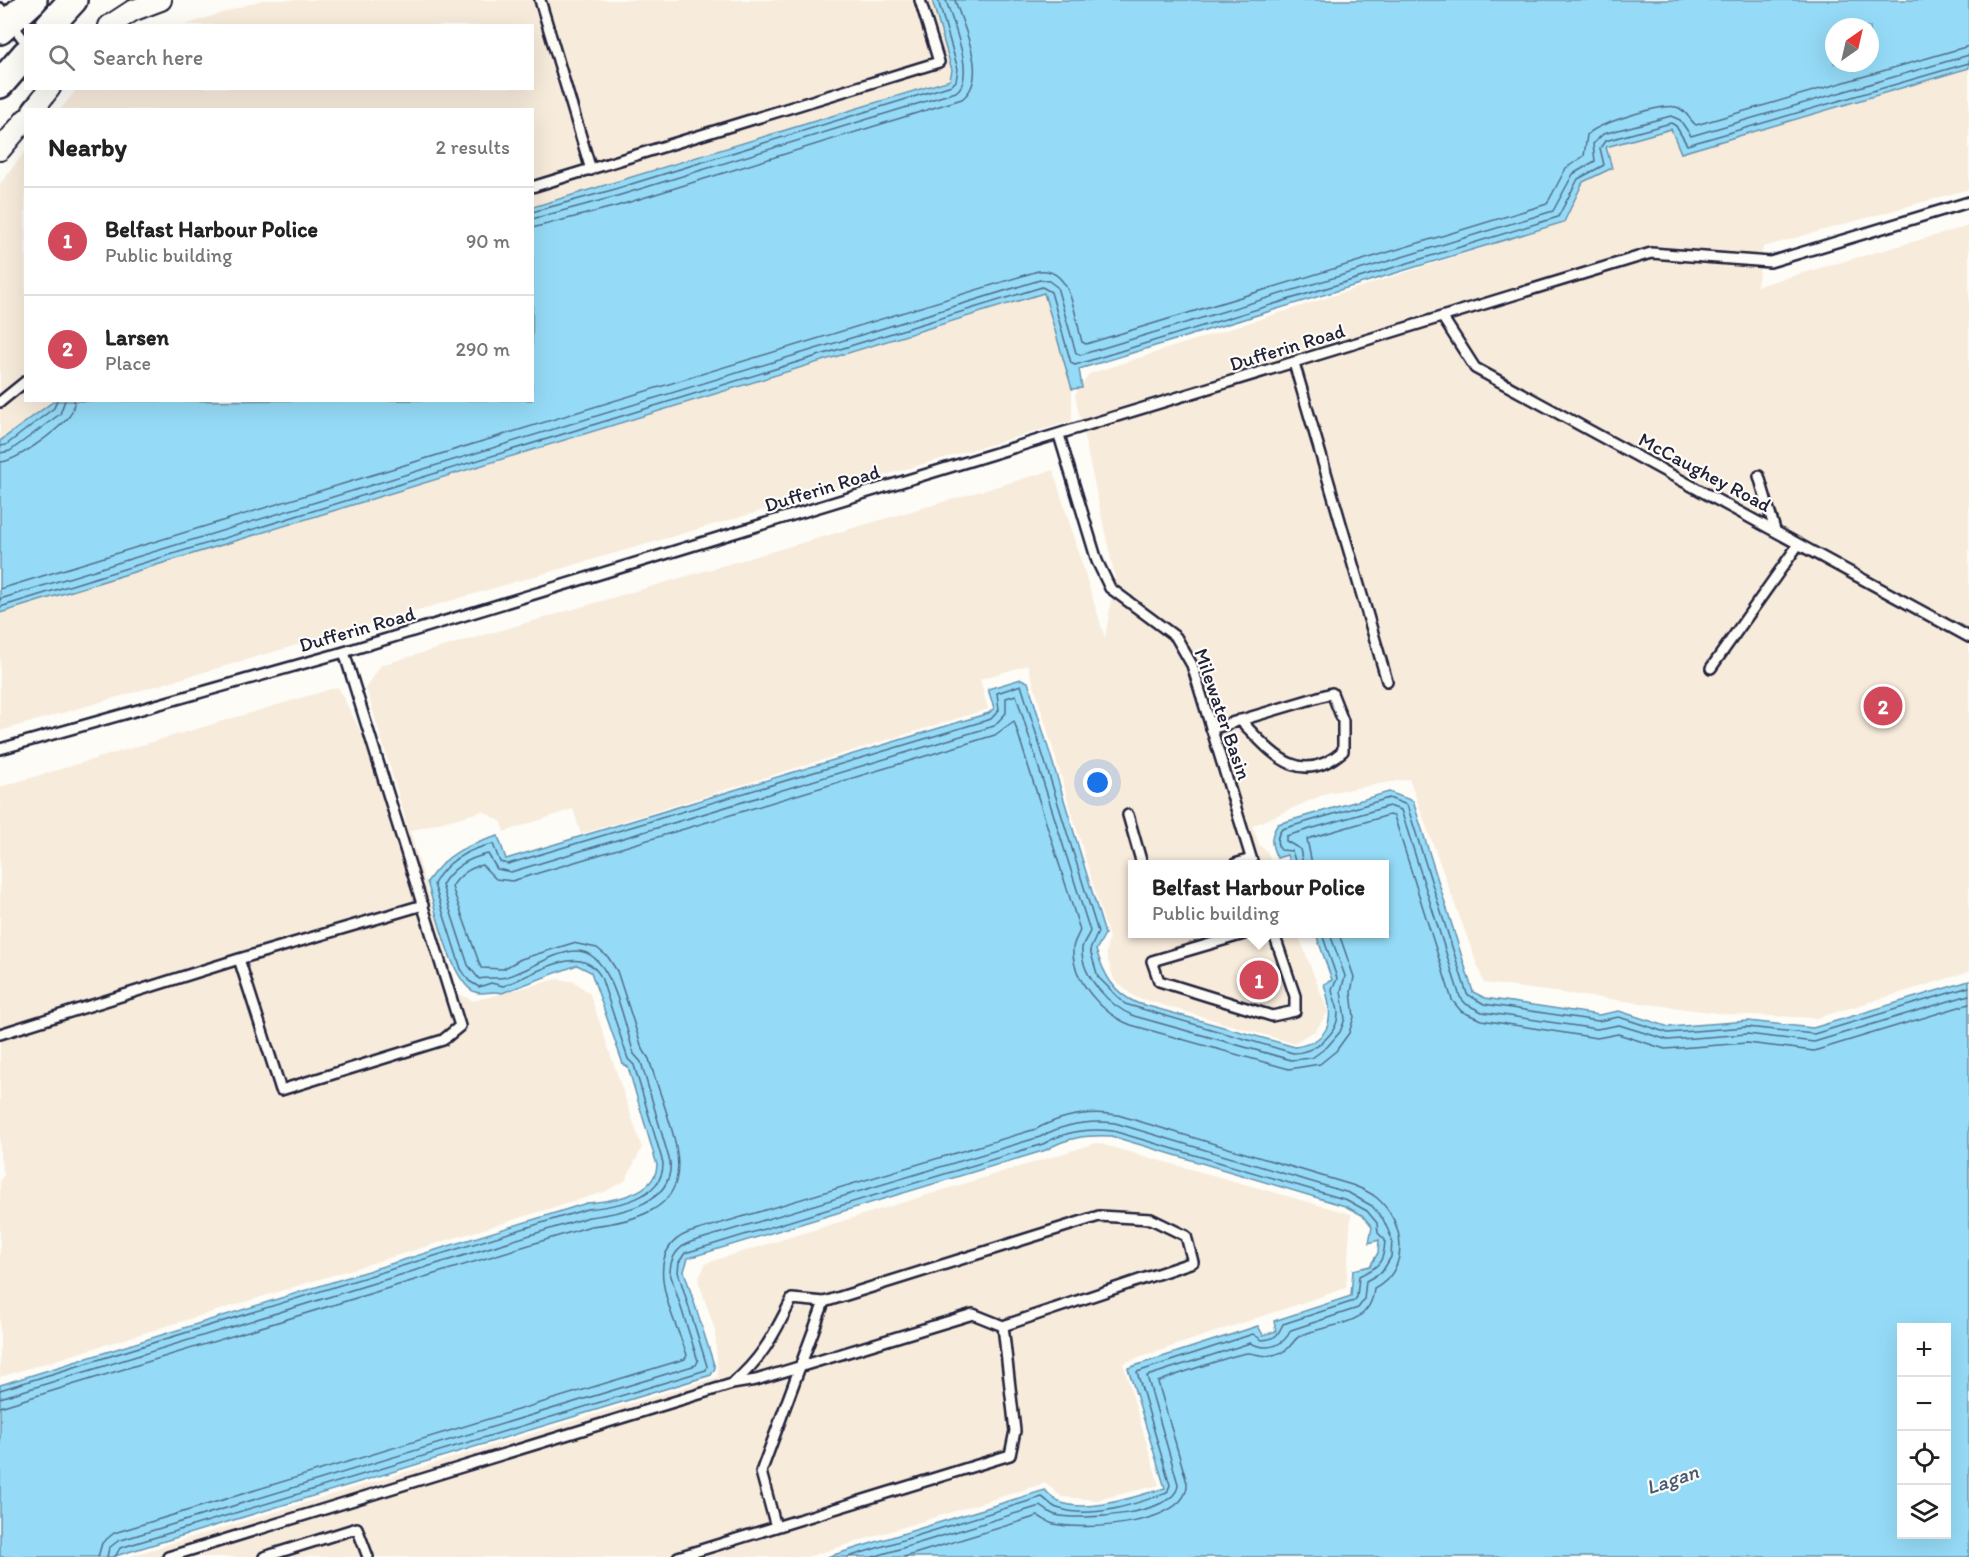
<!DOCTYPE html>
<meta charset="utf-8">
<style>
:root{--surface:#fff;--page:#f6f6f6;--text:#222;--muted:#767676;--line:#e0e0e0;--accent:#d1495b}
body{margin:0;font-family:Itim,sans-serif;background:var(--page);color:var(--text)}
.controls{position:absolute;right:18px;bottom:18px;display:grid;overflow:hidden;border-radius:0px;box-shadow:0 6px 24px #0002}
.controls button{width:54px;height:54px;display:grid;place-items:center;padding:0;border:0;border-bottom:2px solid var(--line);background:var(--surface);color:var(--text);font:30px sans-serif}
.compass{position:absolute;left:1825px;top:18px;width:54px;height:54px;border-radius:50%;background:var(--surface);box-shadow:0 6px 24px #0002;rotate:34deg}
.you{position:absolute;left:1098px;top:783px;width:21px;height:21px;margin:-15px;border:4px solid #fff;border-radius:50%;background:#1a73e8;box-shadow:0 0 0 9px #1a73e833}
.badge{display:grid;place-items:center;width:39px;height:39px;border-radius:50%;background:var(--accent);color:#fff;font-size:20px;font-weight:700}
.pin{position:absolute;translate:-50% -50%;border:3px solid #fff;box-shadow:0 2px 6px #0006}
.popup{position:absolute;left:1128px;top:860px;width:261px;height:78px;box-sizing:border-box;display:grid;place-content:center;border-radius:0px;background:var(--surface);filter:drop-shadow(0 2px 4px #0005);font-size:20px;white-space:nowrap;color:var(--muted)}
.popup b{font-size:22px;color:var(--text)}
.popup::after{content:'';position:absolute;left:50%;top:100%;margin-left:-12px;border:12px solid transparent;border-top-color:var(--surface)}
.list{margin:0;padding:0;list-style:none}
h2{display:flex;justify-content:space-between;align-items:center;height:78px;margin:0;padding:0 24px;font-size:26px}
h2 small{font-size:20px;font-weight:400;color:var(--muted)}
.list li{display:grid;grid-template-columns:39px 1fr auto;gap:18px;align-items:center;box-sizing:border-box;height:108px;padding:0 24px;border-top:2px solid var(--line)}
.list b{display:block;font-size:22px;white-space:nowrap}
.list p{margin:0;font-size:20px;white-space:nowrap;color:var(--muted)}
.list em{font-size:20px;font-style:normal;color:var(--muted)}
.icon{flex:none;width:33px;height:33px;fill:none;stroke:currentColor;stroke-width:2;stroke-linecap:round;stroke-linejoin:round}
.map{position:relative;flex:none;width:1969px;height:1557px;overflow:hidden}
.search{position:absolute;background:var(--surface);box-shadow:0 6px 24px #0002;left:24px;top:24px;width:510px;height:66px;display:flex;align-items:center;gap:15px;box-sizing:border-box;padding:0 21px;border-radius:0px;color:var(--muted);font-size:22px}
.panel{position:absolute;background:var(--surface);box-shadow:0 6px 24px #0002;left:24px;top:108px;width:510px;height:294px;border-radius:0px}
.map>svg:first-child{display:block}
</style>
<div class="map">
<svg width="1969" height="1557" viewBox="0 0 1969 1557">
<rect width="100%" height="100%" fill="#fdfcf7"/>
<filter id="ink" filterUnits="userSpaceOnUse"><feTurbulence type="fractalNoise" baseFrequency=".0167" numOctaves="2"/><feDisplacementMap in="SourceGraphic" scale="12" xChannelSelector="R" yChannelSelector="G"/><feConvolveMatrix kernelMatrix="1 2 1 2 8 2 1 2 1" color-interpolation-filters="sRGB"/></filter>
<g filter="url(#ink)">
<path fill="#f7ebdb" d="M262,0H932L952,70L950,79L533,207L532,110H60L78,88H532V26L185,25Z
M1969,68V189L1763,247L1757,286L1969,226V972L1817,1018L1726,1014L1484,983L1409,779L1327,793L1252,826L1260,846L1267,851L1272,864H1133V934H1298L1328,1012L1315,1031L1293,1043L1135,997L1114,980L1106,953L1109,938L1028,665L980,679L988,709L581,834L573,809L504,832L502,822L483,811L410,831L458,993L473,1001L557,979L575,982L590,994L642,1148L625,1181L604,1192L0,1377V1181L4,1174L0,1156V787L338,687L408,827L366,688L381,665L1053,470L1105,638L1115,578L1075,395L1089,374L1563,222L1583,182L1612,168L1606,147L1671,129L1681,153Z
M25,152L26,400L54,401L0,441V184Z
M1045,293L1072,389V421L0,731V613Z
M1097,1143L1351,1214L1346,1288L1123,1363L1159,1485L1097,1500L1062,1497L1045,1483L807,1557H127L718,1377L715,1330L698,1280L706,1263Z"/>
<path fill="#95dbf7" stroke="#6791ac" stroke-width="1.5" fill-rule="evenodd" d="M932,0H1969V68L1681,153L1671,129L1606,147L1612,168L1583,182L1564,222L1079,369L1082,388L1072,389L1044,293L0,613V441L54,401L532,400L533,207L950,80L952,70ZM1834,27H1870V63H1834Z
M1021,679L1028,682L1105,934L1096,950C1104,974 1113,993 1137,1003L1295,1047C1334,1041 1334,1015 1324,984L1332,980L1316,934H1385V864H1290L1287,855L1277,858C1271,845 1269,837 1278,824L1389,792L1413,801L1473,992L1485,998L1599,1015L1619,1011L1669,1027L1748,1021L1813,1028L1969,981V1557H827L1045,1490C1049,1494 1054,1500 1059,1502C1089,1514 1136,1496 1165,1488L1128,1368L1258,1326L1263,1335L1276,1331L1274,1321L1351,1296L1353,1270L1370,1266L1378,1253L1379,1240L1369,1243L1372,1227L1362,1215L1345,1206L1111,1136C1087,1135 1067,1137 1046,1150L688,1258L684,1271L715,1368L711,1375L112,1557H0V1385L587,1203C611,1201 656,1195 657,1165L628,1067L623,1064L591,972L577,965L502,993C492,990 483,995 475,992C451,983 435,906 427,882C447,853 465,846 498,836L506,859L989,713L994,708L988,689ZM1902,1328H1946V1534H1902Z"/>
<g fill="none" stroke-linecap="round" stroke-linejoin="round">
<path stroke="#506c86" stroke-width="1.5" d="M532,212L612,190L952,85L956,81L958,69L938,0
M532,219L614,197L956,92C977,77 952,22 946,0
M532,228L617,206L962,99C990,78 963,27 955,0
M0,446L6,445L54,408L57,400
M0,453L10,451L60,414L65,400
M0,462C16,462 56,431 68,418C72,413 74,407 74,400
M0,589L1038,271C1072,266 1075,318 1082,342L1086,344L1547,204L1566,168L1584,156L1587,135C1596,124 1661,104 1676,107C1687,110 1689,120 1696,125L1969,46
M0,599L1040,280L1049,281L1057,287L1076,353L1080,355L1553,211L1573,174L1595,161L1593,144L1603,134L1671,116L1680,120L1691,136L1969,55
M0,607L1042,287L1051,292L1071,363L1075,365L1558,217L1578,179L1604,165L1600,148L1605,141L1671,123L1676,126L1687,145L1969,63
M1296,864L1292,851L1281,850C1275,844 1277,835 1282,829L1389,798L1407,805L1467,994L1484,1004L1598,1021L1619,1017L1668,1033L1747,1027L1814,1034L1969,987
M1303,864L1300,849L1286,841V836L1389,806L1401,810L1460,997L1466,1004L1482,1012L1597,1029L1619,1025L1668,1040L1747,1034L1814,1042L1969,995
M1312,864L1307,839L1389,815L1394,816L1452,1000L1461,1011L1481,1020L1597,1038L1618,1034L1665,1049L1747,1043L1814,1051L1969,1004
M0,1390L587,1209C616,1206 664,1199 663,1163L634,1065L628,1059L601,977C581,939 531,977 503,986L491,983L479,987L469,981L461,969L434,884C446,861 469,849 493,844L500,862L508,864L991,719L999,710L997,693L1021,685L1098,932L1090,950L1098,977L1125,1004L1293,1053C1313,1053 1338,1035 1338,1013C1338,1005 1333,998 1332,990C1332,985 1337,983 1337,978L1322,934
M0,1398L589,1217C622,1213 674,1203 670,1162L641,1062L634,1054C625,1027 612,948 575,951C551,953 529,971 506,977C498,979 488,977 479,979L468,965L442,885C452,868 469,858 488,854L497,869L511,872L994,726L1006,713V698L1016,695L1090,931C1088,937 1083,942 1082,948C1080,976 1111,1007 1134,1016L1291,1060L1312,1058L1327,1047L1340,1032L1345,1019L1341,991L1345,976L1330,934
M0,1407L591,1226C719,1213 675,1145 649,1059L642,1048L617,971L608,957L597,948L573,943L521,959L503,969L481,968L452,887C458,876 471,867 482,865L496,879L512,881L995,735L1014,721L1080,930C1078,936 1074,941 1073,948C1071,980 1104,1015 1131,1025L1289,1069L1320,1064L1336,1051L1349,1033L1354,1017L1351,992L1354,977L1339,934
M98,1557L102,1543L114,1533L685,1359L687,1355C675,1319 638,1253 688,1233L1036,1129C1062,1115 1089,1110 1118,1115L1352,1185C1360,1188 1370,1192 1377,1198C1405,1222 1411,1270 1374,1289C1370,1329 1330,1322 1300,1336C1292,1340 1291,1350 1280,1353C1265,1358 1263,1355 1249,1353C1241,1352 1169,1377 1158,1382L1187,1483C1189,1525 1084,1531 1054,1524C1048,1523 1043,1518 1038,1516L904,1557
M107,1557L109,1548L118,1541L696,1365L698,1361L670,1273C670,1258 676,1248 691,1242L1040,1137C1064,1124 1088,1120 1115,1123L1349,1193L1372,1206L1383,1219L1392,1239L1391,1257L1382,1272L1366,1281L1364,1300L1358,1308L1291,1330C1283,1347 1267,1351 1250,1343L1147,1376L1178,1484C1178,1515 1079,1521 1056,1515C1050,1514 1045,1508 1040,1506L873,1557
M115,1557L120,1548L706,1370L707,1366L678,1272L679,1262L685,1253L1043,1144C1066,1131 1087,1128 1113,1131L1347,1200L1367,1211L1377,1223L1378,1233L1385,1240C1384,1264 1378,1267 1359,1276L1357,1297L1354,1301L1283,1324C1278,1335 1276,1339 1262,1340L1253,1334L1137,1372L1170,1485L1167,1493C1135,1504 1091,1520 1057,1508C1051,1506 1047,1500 1042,1497L848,1557"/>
<g stroke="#22223b" stroke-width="14">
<path id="lane" d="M540,0L591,170
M0,8L26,43
M532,187L939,62L920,0
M1443,318L1475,368L1969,637
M1294,363L1387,681
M0,402L26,381
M1059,435L1097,561L1110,588L1176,637L1192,665L1253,864
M1759,476L1775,530
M1711,668L1798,545
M1211,729L1332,693L1343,721V751C1298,790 1270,750 1240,720
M0,749L344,652L1651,253L1770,262L1969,202
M1128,815L1142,864
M1235,864L1251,859
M1244,934L1152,961L1159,981L1272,1016L1295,1011V996L1274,934
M239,959L423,905
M0,1034L239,959L281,1090L443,1040L460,1026L344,652
M732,1384C763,1358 774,1334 792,1299L824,1302
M168,1557L732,1384L756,1380L973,1314L1003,1326L1193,1262L1186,1236L1151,1219L1099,1216L824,1302L761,1472L776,1527
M264,1557L357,1528L368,1557
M678,1557L1010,1455L1015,1431L1003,1326"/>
</g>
<g stroke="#22223b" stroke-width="24">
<path id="street" d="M109,26L132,11L161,0
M33,110L50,88
M0,150L26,119"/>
</g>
<g stroke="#22223b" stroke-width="32">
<path id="secondary" d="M49,26L73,0
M0,30L33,0
M0,84L26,54"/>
</g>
<use href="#lane" stroke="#fdfcf7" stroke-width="9"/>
<use href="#street" stroke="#fdfcf7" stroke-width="20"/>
<use href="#secondary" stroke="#fdfcf7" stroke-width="27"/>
</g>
</g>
<g text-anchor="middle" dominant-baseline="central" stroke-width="4.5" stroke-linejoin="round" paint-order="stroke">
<g font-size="20" fill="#22223b" stroke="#fdfcf7">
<text transform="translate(1287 347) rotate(-17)">Dufferin Road</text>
<text transform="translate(1705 472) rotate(28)">McCaughey Road</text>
<text transform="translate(822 488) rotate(-17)">Dufferin Road</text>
<text transform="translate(357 629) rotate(-16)">Dufferin Road</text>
<text transform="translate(1223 714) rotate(71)">Milewater Basin</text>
</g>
<g font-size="21" font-style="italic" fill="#445a73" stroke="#fdfcf7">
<text transform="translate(1672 1479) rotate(-19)">Lagan</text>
</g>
</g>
</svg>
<div class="controls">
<button>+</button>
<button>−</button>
<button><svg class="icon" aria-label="locate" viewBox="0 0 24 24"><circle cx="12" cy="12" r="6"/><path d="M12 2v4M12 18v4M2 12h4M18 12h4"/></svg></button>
<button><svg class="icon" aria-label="layers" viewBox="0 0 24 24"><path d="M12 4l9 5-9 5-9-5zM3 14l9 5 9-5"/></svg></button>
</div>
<svg class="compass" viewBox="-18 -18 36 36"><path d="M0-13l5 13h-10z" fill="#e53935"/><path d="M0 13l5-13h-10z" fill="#767676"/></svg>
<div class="you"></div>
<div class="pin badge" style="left:1259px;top:980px">1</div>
<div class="popup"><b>Belfast Harbour Police</b>Public building</div>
<div class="pin badge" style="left:1883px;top:706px">2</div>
<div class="search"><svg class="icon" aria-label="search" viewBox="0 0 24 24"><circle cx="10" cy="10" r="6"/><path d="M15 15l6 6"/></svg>Search here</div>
<section class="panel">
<h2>Nearby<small>2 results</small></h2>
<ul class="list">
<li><span class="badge">1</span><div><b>Belfast Harbour Police</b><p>Public building</p></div><em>90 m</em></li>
<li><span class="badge">2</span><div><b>Larsen</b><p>Place</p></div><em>290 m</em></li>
</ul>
</section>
</div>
